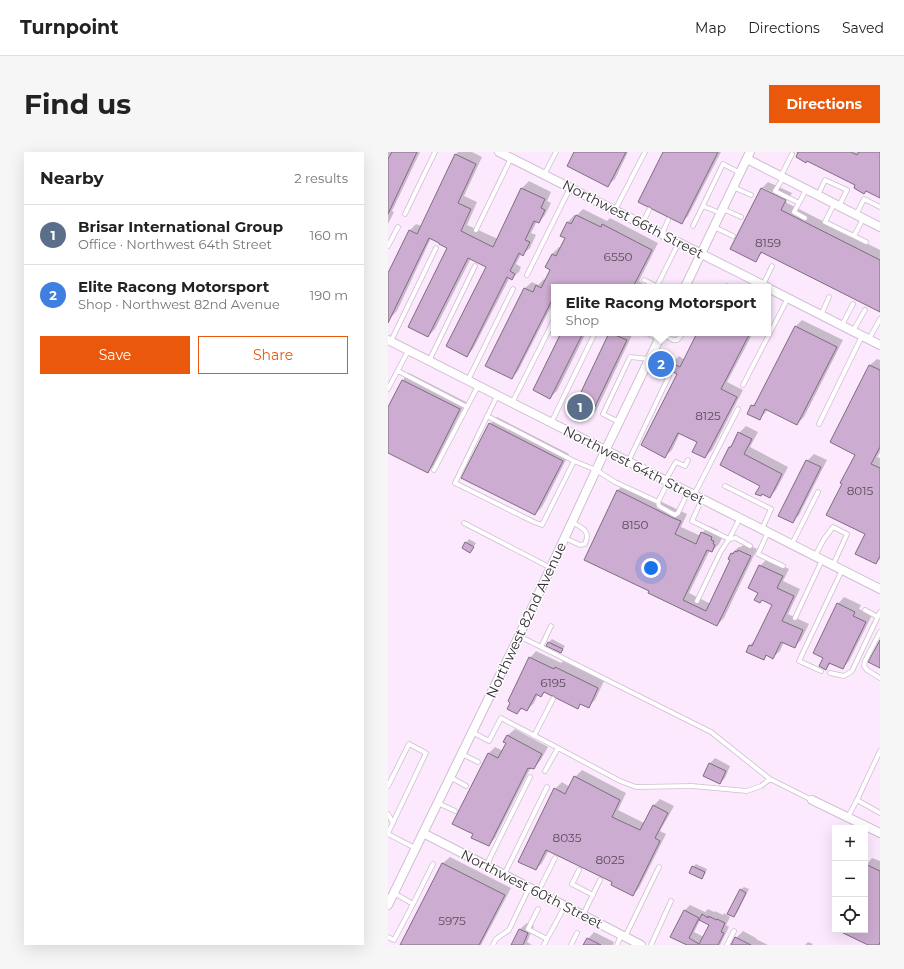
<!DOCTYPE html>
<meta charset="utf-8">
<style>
:root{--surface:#fff;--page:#f6f6f6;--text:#222;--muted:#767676;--line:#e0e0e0;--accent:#ea580c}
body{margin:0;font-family:Montserrat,sans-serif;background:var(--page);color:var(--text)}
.controls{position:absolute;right:12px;bottom:12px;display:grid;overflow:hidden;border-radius:0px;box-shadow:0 4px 16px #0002}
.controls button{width:36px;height:36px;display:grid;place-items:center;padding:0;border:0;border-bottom:1px solid var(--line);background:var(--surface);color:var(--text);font:20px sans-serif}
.you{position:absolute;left:263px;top:416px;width:14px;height:14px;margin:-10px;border:3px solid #fff;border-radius:50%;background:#1a73e8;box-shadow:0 0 0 6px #1a73e833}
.badge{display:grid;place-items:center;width:26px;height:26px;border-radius:50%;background:var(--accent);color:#fff;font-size:13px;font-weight:700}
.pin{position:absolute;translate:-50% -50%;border:2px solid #fff;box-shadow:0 1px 4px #0006}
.popup{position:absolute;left:163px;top:132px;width:220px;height:52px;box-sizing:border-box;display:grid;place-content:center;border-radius:0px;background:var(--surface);filter:drop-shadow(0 1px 3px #0005);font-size:13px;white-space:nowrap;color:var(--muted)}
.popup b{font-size:15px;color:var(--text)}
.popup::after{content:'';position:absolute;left:50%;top:100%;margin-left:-8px;border:8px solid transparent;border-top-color:var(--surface)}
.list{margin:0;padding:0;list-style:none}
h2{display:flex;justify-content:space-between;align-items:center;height:52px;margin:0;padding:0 16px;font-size:17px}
h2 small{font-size:13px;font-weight:400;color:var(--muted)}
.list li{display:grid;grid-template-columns:26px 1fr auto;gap:12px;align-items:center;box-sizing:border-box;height:60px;padding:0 16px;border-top:1px solid var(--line)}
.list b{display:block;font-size:15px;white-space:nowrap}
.list p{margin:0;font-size:13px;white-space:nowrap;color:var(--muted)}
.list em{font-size:13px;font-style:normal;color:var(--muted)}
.actions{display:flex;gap:8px;padding:12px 16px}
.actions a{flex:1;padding:9px 0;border:1px solid var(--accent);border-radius:0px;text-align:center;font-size:14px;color:var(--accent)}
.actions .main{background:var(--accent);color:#fff}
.icon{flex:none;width:22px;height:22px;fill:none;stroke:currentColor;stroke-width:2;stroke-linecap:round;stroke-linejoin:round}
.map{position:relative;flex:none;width:492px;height:793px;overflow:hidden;border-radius:0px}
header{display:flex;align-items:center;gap:24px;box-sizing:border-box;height:56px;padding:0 20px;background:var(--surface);border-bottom:1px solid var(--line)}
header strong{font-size:19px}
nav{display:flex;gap:22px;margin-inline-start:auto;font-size:14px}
.intro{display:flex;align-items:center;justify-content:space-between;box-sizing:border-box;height:96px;padding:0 24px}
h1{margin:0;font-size:28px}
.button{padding:10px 18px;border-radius:0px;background:var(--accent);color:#fff;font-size:14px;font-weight:700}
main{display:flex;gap:24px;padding:0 24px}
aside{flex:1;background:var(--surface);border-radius:0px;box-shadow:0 4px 16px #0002}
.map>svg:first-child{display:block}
</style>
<header>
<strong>Turnpoint</strong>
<nav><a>Map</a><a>Directions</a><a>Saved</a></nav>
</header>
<div class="intro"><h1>Find us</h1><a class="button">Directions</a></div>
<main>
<aside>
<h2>Nearby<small>2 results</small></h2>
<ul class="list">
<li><span class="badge" style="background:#5c6f8a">1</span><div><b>Brisar International Group</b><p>Office · Northwest 64th Street</p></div><em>160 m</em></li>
<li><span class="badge" style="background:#3f7fe0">2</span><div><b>Elite Racong Motorsport</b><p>Shop · Northwest 82nd Avenue</p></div><em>190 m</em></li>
</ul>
<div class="actions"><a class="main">Save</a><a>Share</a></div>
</aside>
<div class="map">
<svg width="492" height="793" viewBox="0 0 492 793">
<rect width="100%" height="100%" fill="#fce9fe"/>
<path fill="#0003" fill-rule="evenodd" d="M0,0H32L4,59L6,60L0,72Z
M70,0H84L94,5L76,44L89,50L79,73L110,87L134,36L141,29L163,40L159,49L163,51L157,63L151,70L149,69L143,81L148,83L142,96L135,102H133L128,112L133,115L131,120L124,126L122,125L85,197L79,204L99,115L83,106L47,177L40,184L61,96L53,90L43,86L9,159L2,166L0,165V124L21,79L28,72L34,74L68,2Z
M187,0H240L227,27L220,33Z
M277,0H333L300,64L293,71Z
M408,0H492V45L410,2Z
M380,30L404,41L400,48L375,36V38L399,50V51L492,98V159L375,100L367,108L374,36Z
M195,57L219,69L222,66L270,91L251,129L255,132L254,135H166V149L130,219L124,226L98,214L137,136L144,130L150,133L156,127L158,128L163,118L158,115L164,102L171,95L173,96L178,86L173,83L180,70L186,63L188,64Z
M339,131L346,135H335Z
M414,168L455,188L416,265L409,272L380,257L378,260L371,267L364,254L371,247L408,174Z
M175,181H198L169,239L162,245Z
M222,181H245L208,259L201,266Z
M310,181H365L339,230L355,238L324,298L317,305L310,290L292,281L284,298L277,304L291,222L281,217L284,211L291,204L297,208Z
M489,207L492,208V300L489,305L492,306V407L488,411L478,382L468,302L443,290L482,213Z
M21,221L78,250L46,313L39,320L0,300V257L15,228Z
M109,265L181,302L154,355L147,362L102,272Z
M358,274L370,280L362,295L400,315L388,338L381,345L342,295L346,291L351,281Z
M426,302L439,308L411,363L404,370L419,309Z
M236,332L299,362L293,375L313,384L314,381L321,374L330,378L329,381L332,382L331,385L334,386L331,392L324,399L322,398L301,441L323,452L344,408L341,407L344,401L351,395H352L358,392L369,397L336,466L329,473L261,440L229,339Z
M81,387L88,391L85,396L82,399L78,391Z
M379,407L401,417L395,429L412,437L400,462L421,472L413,488L406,495L396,490L392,499L385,505L379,503L375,507L359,499L362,493L369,486L385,453L371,440L372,414Z
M456,445L473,453L471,457L484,463L461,509L455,516L443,511L438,517L436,506L450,452Z
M164,487L177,494L173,500L161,490Z
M148,499L173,511L175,509L216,529L207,548L200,555L193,552L190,555L157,540L153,544L150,542L146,551L139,558L135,556L129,561L142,506Z
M127,577L160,595L152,609L146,616L143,615L107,686L101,693L100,602L107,595L115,599L119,591L117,589L120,583Z
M327,606L342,614L337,626L332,631L317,624L322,611Z
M194,618L238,641L230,658L256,671L265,654L272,647L286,654L272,679L278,682L251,736L245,743L225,730L161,698L154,711L148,717L167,637L174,630L182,635L187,625Z
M62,705L123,736L93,793H13L55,711Z
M484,706L492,709V793H483L452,778H477V714Z
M308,712L319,717L317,722L314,725L305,715Z
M356,735L361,737L349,761L346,764L352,738Z
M302,753L317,760L320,757L326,760L327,759L335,763L336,761L342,765L338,773L341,775L332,793H299L296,759ZM312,768L322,773L316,785L306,780Z
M139,771L146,774L139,790L144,793H124L132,777Z
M355,779L368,786V787L380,793H344L348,786Z
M206,780L226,790L225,793H196L200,787Z
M420,790L425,792L424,793H417Z"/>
<path fill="#ccacd0" stroke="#7e6d80" d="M4,0H29L0,62V7Z
M186,0H238L220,35L179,14Z
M275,0H330L294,72L264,57L262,55H260L250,50Z
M410,0H463L469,3L471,0H492V46L478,39L476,42L466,36L467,33L419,9L418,11L408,5Z
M67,2L88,12L70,51L83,57L73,79L105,95L133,36L157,47L153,56L157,58L151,71L146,69L137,88L142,90L135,104L131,101L122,119L127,122L124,128L119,125L79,205L58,194L98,115L80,106L40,185L20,175L59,96L51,92V91L41,86L0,171V121L21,78L29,82Z
M373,36L398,48L393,58L492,108V160L373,100L368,110L342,97Z
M188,63L213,75L214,72L264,98L245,135H166V149L164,148L124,227L97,214L136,136L145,140L148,133L153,136L162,118L157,115L164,102L168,104L177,86L172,84L179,70L183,72Z
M407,174L449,195L409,273L377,257L372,268L359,262L363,253L366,254Z
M173,181H195L162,247L145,238Z
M221,181H227V183L239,188L201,267L184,259Z
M309,181H362L333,237L349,245L317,306L304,300L309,290L290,281L277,306L253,293L289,222L280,217L283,211L292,215Z
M481,213L492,218V295L483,312L492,316V404L488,412L467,402L477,382L438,363L454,332L452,331L467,303L442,290Z
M14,228L72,257L40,321L0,301V255Z
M101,271L175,309L147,363L73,326Z
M350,280L364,287L356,302L394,322L382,346L374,342L373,344L367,342L372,334L332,313L341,295H343Z
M418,308L433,315L405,371L390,364Z
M229,338L285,366L293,369L287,382L308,392L313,380L324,385L323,388L326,389L325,392L327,393L324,400L319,398L295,448L318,459L342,408L340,407L343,401L345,402L347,399L349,400L350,398L363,404L329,474L260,441L261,439L196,408Z
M77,390L86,395L82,401L74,396Z
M371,413L395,424L389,436L406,444L394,469L415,478L407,496L393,490L385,507L378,503L376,508L358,500L361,493L364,494L384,453L374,448L372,451L366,448L370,441L360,436Z
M449,451L467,460L465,464L478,470L455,517L441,511L438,518L431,514L435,506L425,501Z
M492,488V516L480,510Z
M160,490L175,497L173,501L158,494Z
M141,505L166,517L167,515L210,536L201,556L192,552L190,557L168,546L166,544H164L156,540L153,545L148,542L139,559L133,556L129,562L119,557L122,551L120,549Z
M119,583L154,602L146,617L142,616V617L140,616L101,694L83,686L85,682L64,672L100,601L110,606L118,591L115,590Z
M321,611L338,619L332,632L315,624Z
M186,624L232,648L224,665L252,678L265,653L280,661L267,686L272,689L245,744L223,733L224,730L158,698L148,718L130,710L166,636L177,642Z
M54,711L117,743L91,793H12Z
M477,712L492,719V790L491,793H480L449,778H477Z
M304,714L317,720L314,727L301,721Z
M352,737L358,741L346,765L339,762Z
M296,758L311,766L301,786L311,792L321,773L311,768L314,762L320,766V764L329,768V767L337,771L333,780L336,781L330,793H299L282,785Z
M131,777L140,781L135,793H123Z
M347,785L363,793H343Z
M199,786L213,793H195Z"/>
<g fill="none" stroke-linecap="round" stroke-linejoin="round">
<g stroke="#d0bed2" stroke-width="5.5">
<path id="lane" d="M156,23L168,0
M393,24L404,2
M395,26L387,39L411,51L406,60L417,66
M345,35L363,43
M430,43L437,28L459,38L451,54
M411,51L418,38
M446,52L437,70L466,84
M315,54L332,61
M335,57L353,65
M227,58L257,0
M17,62L47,0
M468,63L476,47L492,55
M475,67L466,84L478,90
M254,72L261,58
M305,74L335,12L352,21
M326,75L345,84
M88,78L123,6
M274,82L280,68
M0,94L10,75
M139,123L182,36
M256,128L270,135
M375,133L384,114
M269,134L291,90
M433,163L441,145
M454,173L465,152
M465,179L477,158
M259,181L271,187
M237,182V181
M274,182L285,188H289L292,185L295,181
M481,187L492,167
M3,189L48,96
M41,209L87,114
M10,219L79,255L90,234
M80,228L125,137
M355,233L400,146
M0,237L20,199
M109,244L67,331L146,370L154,373L186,309L208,318L227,330L270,350L280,330
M124,251L166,168
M99,264L186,309
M231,270L215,262L242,205L261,207
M163,271L207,181
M431,272L474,184
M240,310L281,224L259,214
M46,318L79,255
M277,329L288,310L297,314L300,308
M337,334L383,357L374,377
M306,343L350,257
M314,347L304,369L341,387L352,366
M270,350L271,354L287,363L290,361L300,340
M76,371L163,416
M380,380L370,402L395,414
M177,386L192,393L197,392C203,378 194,376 184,370
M404,392L430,340
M427,404L436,387L445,375L459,382L445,413
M309,449L333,399L341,387L348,386L362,394
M477,458L490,465
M407,466L434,408
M492,480L477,509L476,514L479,518L492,526
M131,484L323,580L382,627L424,648
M153,495L163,474
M433,519L411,509L454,418
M442,521L456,524L464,519L492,460
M84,580L101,589L113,566L170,596L157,619
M146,584L165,547
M170,596L232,629L248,635L304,634L359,639L373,634L382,627
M74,602L90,610
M62,625L78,634
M0,634L21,592L38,601L0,681
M469,648L492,599
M50,651L67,659
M0,662L5,671
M460,665L469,648L492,661
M0,682L27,696
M98,714L142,625
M191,718L184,732L205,743
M116,723L159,635
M150,740L167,706
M6,741L25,752L45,712
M150,757L140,777L159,787L177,754
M195,763L212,728
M0,785L6,788L25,752
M237,785L271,715
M105,793L108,787L121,778L141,736
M156,793L159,787
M183,793L189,781
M229,793L233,783
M263,793L283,749
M339,793L346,779"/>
</g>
<g stroke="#d0bed2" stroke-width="10">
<path id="street" d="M111,0L379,135
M359,7L492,75
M297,135L362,0
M380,136L492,193
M0,188L492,437
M424,648L492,681
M35,681L253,793
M0,753L131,484L217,299L274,181"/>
</g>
<use href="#lane" stroke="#fff" stroke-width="4"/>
<use href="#street" stroke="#fff" stroke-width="8"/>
</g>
<g text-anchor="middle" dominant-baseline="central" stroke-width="3" stroke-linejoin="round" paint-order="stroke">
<g font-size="12" fill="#5b4e5c">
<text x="380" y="90">8159</text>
<text x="230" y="104">6550</text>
<text x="320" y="263">8125</text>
<text x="472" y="338">8015</text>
<text x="247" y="372">8150</text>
<text x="165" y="530">6195</text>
<text x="179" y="685">8035</text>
<text x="222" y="707">8025</text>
<text x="64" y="768">5975</text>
</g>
<g font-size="14" fill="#352e36" stroke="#fdfdfd">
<text transform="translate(245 67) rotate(27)">Northwest 66th Street</text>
<text transform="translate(246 313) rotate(27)">Northwest 64th Street</text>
<text transform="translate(138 468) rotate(-65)">Northwest 82nd Avenue</text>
<text transform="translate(144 737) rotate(27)">Northwest 60th Street</text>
</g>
</g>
</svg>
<div class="controls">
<button>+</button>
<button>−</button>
<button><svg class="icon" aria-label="locate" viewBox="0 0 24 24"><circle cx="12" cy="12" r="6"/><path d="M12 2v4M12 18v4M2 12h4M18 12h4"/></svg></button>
</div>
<div class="you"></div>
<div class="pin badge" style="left:192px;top:255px;background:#5c6f8a">1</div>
<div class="pin badge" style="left:273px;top:212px;background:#3f7fe0">2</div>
<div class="popup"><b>Elite Racong Motorsport</b>Shop</div>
</div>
</main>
